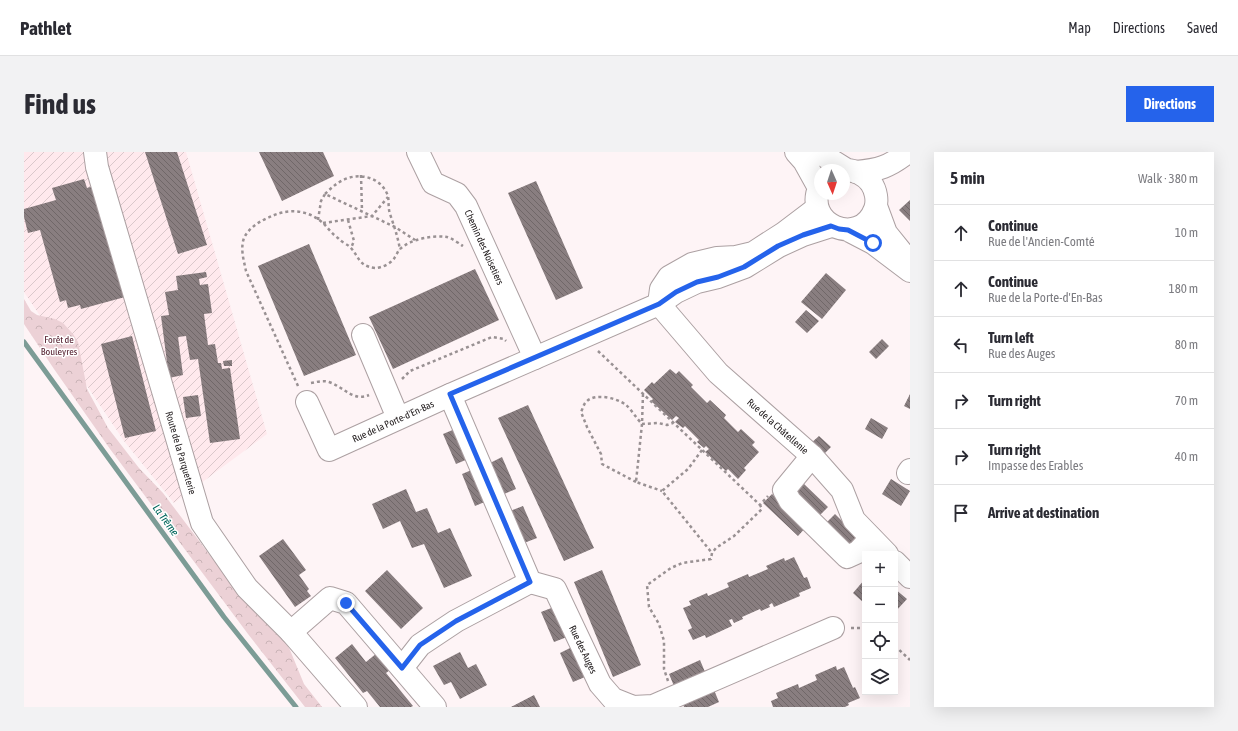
<!DOCTYPE html>
<meta charset="utf-8">
<style>
:root{--surface:#fff;--page:#f2f2f3;--text:#2b2b33;--muted:#7c7c81;--line:#e1e1e2;--accent:#2563eb}
body{margin:0;font-family:"Asap Condensed",sans-serif;background:var(--page);color:var(--text)}
.controls{position:absolute;right:12px;bottom:12px;display:grid;overflow:hidden;border-radius:0px;box-shadow:0 4px 16px #0002}
.controls button{width:36px;height:36px;display:grid;place-items:center;padding:0;border:0;border-bottom:1px solid var(--line);background:var(--surface);color:var(--text);font:20px sans-serif}
.compass{position:absolute;left:790px;top:12px;width:36px;height:36px;border-radius:50%;background:var(--surface);box-shadow:0 4px 16px #0002;rotate:177deg}
.stop{position:absolute;width:12px;height:12px;margin:-9px;border:3px solid #2563eb;border-radius:50%;background:#fff}
.stop.end{background:#2563eb;border-color:#fff;box-shadow:0 1px 4px #0008}
.list{margin:0;padding:0;list-style:none}
h2{display:flex;justify-content:space-between;align-items:center;height:52px;margin:0;padding:0 16px;font-size:17px}
h2 small{font-size:13px;font-weight:400;color:var(--muted)}
.list li{display:grid;grid-template-columns:26px 1fr auto;gap:12px;align-items:center;box-sizing:border-box;height:56px;padding:0 16px;border-top:1px solid var(--line)}
.list b{display:block;font-size:15px;white-space:nowrap}
.list p{margin:0;font-size:13px;white-space:nowrap;color:var(--muted)}
.list em{font-size:13px;font-style:normal;color:var(--muted)}
.icon{flex:none;width:22px;height:22px;fill:none;stroke:currentColor;stroke-width:2;stroke-linecap:round;stroke-linejoin:round}
.map{position:relative;flex:none;width:886px;height:555px;overflow:hidden;border-radius:0px}
header{display:flex;align-items:center;gap:24px;box-sizing:border-box;height:56px;padding:0 20px;background:var(--surface);border-bottom:1px solid var(--line)}
header strong{font-size:19px}
nav{display:flex;gap:22px;margin-inline-start:auto;font-size:14px}
.intro{display:flex;align-items:center;justify-content:space-between;box-sizing:border-box;height:96px;padding:0 24px}
h1{margin:0;font-size:28px}
.button{padding:10px 18px;border-radius:0px;background:var(--accent);color:#fff;font-size:14px;font-weight:700}
main{display:flex;gap:24px;padding:0 24px}
aside{flex:1;background:var(--surface);border-radius:0px;box-shadow:0 4px 16px #0002}
.map>svg:first-child{display:block}
</style>
<header>
<strong>Pathlet</strong>
<nav><a>Map</a><a>Directions</a><a>Saved</a></nav>
</header>
<div class="intro"><h1>Find us</h1><a class="button">Directions</a></div>
<main>
<div class="map">
<svg width="886" height="555" viewBox="0 0 886 555">
<defs>
<pattern id="industrial-furrows" width="10" height="10" patternUnits="userSpaceOnUse"><rect width="10" height="10" fill="#ffe9ed"/><path d="M-1 1l2-2M0 10L10 0M9 11l2-2" fill="none" stroke="#dac8cb"/></pattern>
<pattern id="forest-crowns" width="20" height="18" patternUnits="userSpaceOnUse"><rect width="20" height="18" fill="#ecd1d6"/><path d="M2 6a3 3 0 1 1 6 0M12 15a3 3 0 1 1 6 0" fill="none" stroke="#cab3b7"/></pattern>
<pattern id="building-back-hatch" width="6" height="6" patternUnits="userSpaceOnUse"><rect width="6" height="6" fill="#897e80"/><path d="M-1 5l2 2M0 0l6 6M5-1l2 2" fill="none" stroke="#706768"/></pattern>
</defs>
<rect width="100%" height="100%" fill="#fef4f6"/>
<path fill="url(#industrial-furrows)" d="M0,0H162L243,282L150,351L100,289L0,140Z"/>
<path fill="url(#forest-crowns)" d="M0,147L7,159L13,163L31,167L39,171L49,182L54,190L63,237L84,276L115,316L139,341L191,410L253,475L266,498L280,532L298,555H281L224,482L86,297L30,217L0,172Z"/>
<g fill="none" stroke-linecap="round" stroke-linejoin="round">
<path stroke="#7c9c96" stroke-width="5" d="M0,190L200,465L272,555"/>
</g>
<path fill="url(#building-back-hatch)" d="M121,0H153L183,93L154,102Z
M235,0H299L310,24L258,49Z
M60,27L63,36L70,34L101,145L57,157L56,153L44,156L42,148L36,150L16,78L4,81L0,65V57L32,48L28,36Z
M512,29L559,136L532,148L484,41Z
M886,48V69L875,58Z
M285,92L332,203L280,224L234,114Z
M451,117L475,168L369,217L345,165Z
M182,120L183,125L175,127L176,133L184,132L188,161L180,162L184,193L191,192L194,211H197L198,217L206,216L216,287L186,291L174,207L166,208L162,184L154,185L159,223L145,226L137,164L145,163L141,140L154,138L152,124Z
M802,121L822,138L798,167L777,150Z
M782,158L795,169L783,181L771,170Z
M108,184L132,279L101,286L77,192Z
M858,187L865,194L852,207L845,200Z
M208,208V214H200L199,209Z
M646,217L652,222L655,219L669,233L667,235L683,251L686,248L702,263L700,266L714,280L717,277L731,290L728,293L735,300L720,316L722,318L714,327L704,317L702,319L681,300L685,297L682,294L680,296L673,290L675,288L661,274L659,276L651,270L655,266L652,264L648,268L627,249L629,247L620,238L628,230L630,232Z
M886,242V257L880,254Z
M174,243L177,264L162,266L159,245Z
M504,253L570,396L540,409L474,266Z
M847,266L864,276L858,287L841,277Z
M431,277L444,307L432,312L419,282Z
M795,284L807,295L798,304L786,292Z
M478,305L492,337L480,342L466,311Z
M450,317L463,349L451,354L438,322Z
M867,327L886,339L877,354L858,342Z
M779,331L804,355L794,365L770,341Z
M382,337L392,360L403,356L414,381L426,376L448,424L420,436L400,392L388,396L376,369L359,377L348,352Z
M748,342L783,374L774,384L739,351Z
M499,354L513,386L500,391L486,359Z
M811,362L834,385L824,396L801,372Z
M259,387L282,418L275,423L285,437L283,439L287,444L271,455L235,404Z
M770,405L780,426L783,425L787,436L775,441L776,444L750,455L748,451L745,453L746,455L737,459L736,457L718,465L719,467L710,471L708,467L705,468L708,474L682,486L681,483L669,488L664,478L668,476L659,456L667,453L665,449L683,441L684,444L705,435L703,431L724,422L725,425L744,417L742,414L760,406L761,409Z
M363,418L399,456L377,477L341,439Z
M578,418L617,513L589,525L550,430Z
M841,427V452L829,441Z
M871,437L883,447L871,460Z
M530,455L543,485L530,490L517,460Z
M328,492L342,510L353,501L367,517L362,521L389,554L387,555H356L343,539L339,541L311,506Z
M548,495L561,525L549,530L536,501Z
M436,500L444,516L452,512L463,533L436,547L427,530L420,533L409,514Z
M676,508L681,520L650,534L645,522Z
M812,514L813,518L820,515L829,536L831,535L836,546L824,551L825,553L821,555H749L747,549L754,546L752,541L774,532L775,536L793,528L791,523Z
M690,538L695,550L684,555H660L659,552Z
M510,543L516,555H487Z"/>
<g fill="none" stroke-linecap="round" stroke-linejoin="round">
<g stroke="#aca0a2" stroke-width="24">
<g id="minor">
<path id="s1" d="M71,0L73,15L178,371L223,436L267,480L332,555"/>
<path id="s2" d="M394,0L409,31L433,42L442,54L511,206"/>
<path d="M832,20C855,18 865,15 884,0"/>
<path id="s3" d="M635,152L694,221L788,304L818,338L830,368L863,402"/>
<path d="M635,152L637,137L645,125L668,112L693,106L712,105L729,101L760,81L793,56"/>
<path d="M339,183L374,266"/>
<path id="s4" d="M426,243L506,430L531,437L576,532L589,547L609,555L629,554L809,476"/>
<path id="s5" d="M283,250L305,298L426,243L635,152L652,140L673,130L694,125L721,115L755,94L779,83L807,74"/>
<path d="M788,304L760,338L766,349L823,405L834,400L847,386"/>
<path d="M884,321L886,318"/>
<path d="M871,410L886,425"/>
<path d="M267,480L306,446L322,451L411,555"/>
<path d="M378,516L396,493L432,469L506,430"/>
</g>
</g>
<g stroke="#aca0a2" stroke-width="24">
<path id="major" d="M772,0L780,9L795,36
M794,0L823,18
M796,34C778,72 836,97 851,57C854,49 852,38 847,31C841,23 830,17 820,18
M852,54L862,81L883,107
M824,78L849,91L886,119"/>
</g>
<path stroke="#999193" stroke-width="2.5" stroke-dasharray="3 3" stroke-linecap="butt" d="M337,23L338,59
M301,42C308,35 315,29 324,26C340,21 358,27 364,44C365,50 364,56 366,62C370,74 374,85 376,98
M294,68L297,49L301,42L371,75L391,88
M324,68L330,89L327,96
M299,71L348,64L364,45
M574,199L736,353L744,344
M378,227L386,219L468,185L480,187L482,189
M287,231C293,230 299,228 305,230C320,235 329,250 345,243
M274,234L222,119C220,109 216,97 220,86C225,75 238,68 248,64C266,56 284,58 299,71C304,76 308,82 314,86C317,90 323,92 326,95C335,104 334,114 351,116C358,116 368,111 371,105C373,102 374,99 376,97C387,87 408,83 423,85C428,86 434,91 439,94
M619,242L618,272L612,330L638,339
M678,298L664,317L638,339L688,401
M612,330L578,312L577,302L563,275L557,260C559,256 560,251 563,249C572,241 593,246 602,253C606,256 613,267 618,272L634,271L643,273L649,271
M827,476H841
M871,494L886,508
M644,529L640,517V489L635,472L625,455L623,433L647,416L658,411L687,407L688,401L692,396L710,384L738,357L736,353"/>
<use href="#minor" stroke="#fff" stroke-width="22"/>
<use href="#major" stroke="#fff" stroke-width="22"/>
</g>
<g fill="none" stroke-linecap="round" stroke-linejoin="round">
<path stroke="#2563eb" stroke-width="5" d="M322,451L378,516L396,493L432,469L506,430L426,242L635,152L652,140L673,130L694,125L720,115L754,94L779,83L807,74L815,77L824,78L849,91"/>
</g>
<g text-anchor="middle" dominant-baseline="central" stroke-width="3" stroke-linejoin="round" paint-order="stroke">
<g font-size="10" fill="#262122" stroke="#fff">
<text stroke="none"><textPath href="#s2" startOffset="121">Chemin des Noisetiers</textPath></text>
<text stroke="none"><textPath href="#s5" startOffset="123">Rue de la Porte-d'En-Bas</textPath></text>
<text stroke="none"><textPath href="#s3" startOffset="171">Rue de la Châtellenie</textPath></text>
<text stroke="none"><textPath href="#s1" startOffset="313">Route de la Parqueterie</textPath></text>
<text stroke="none"><textPath href="#s4" startOffset="296">Rue des Auges</textPath></text>
</g>
<g font-size="10" fill="#501b2b" stroke="#fff">
<text x="35" y="187">Forêt de<tspan x="35" dy="12">Bouleyres</tspan></text>
</g>
<g font-size="11" font-style="italic" fill="#00655b" stroke="#fff">
<text transform="translate(142 368) rotate(54)">La Trême</text>
</g>
</g>
</svg>
<div class="controls">
<button>+</button>
<button>−</button>
<button><svg class="icon" aria-label="locate" viewBox="0 0 24 24"><circle cx="12" cy="12" r="6"/><path d="M12 2v4M12 18v4M2 12h4M18 12h4"/></svg></button>
<button><svg class="icon" aria-label="layers" viewBox="0 0 24 24"><path d="M12 4l9 5-9 5-9-5zM3 14l9 5 9-5"/></svg></button>
</div>
<svg class="compass" viewBox="-18 -18 36 36"><path d="M0-13l5 13h-10z" fill="#e53935"/><path d="M0 13l5-13h-10z" fill="#7c7c81"/></svg>
<div class="stop" style="left:849px;top:91px"></div>
<div class="stop end" style="left:322px;top:451px"></div>
</div>
<aside>
<h2>5 min<small>Walk · 380 m</small></h2>
<ul class="list">
<li><svg class="icon" aria-label="ahead" viewBox="0 0 24 24"><path d="M12 20V5M6 11l6-6 6 6"/></svg><div><b>Continue</b><p>Rue de l'Ancien-Comté</p></div><em>10 m</em></li>
<li><svg class="icon" aria-label="ahead" viewBox="0 0 24 24"><path d="M12 20V5M6 11l6-6 6 6"/></svg><div><b>Continue</b><p>Rue de la Porte-d'En-Bas</p></div><em>180 m</em></li>
<li><svg class="icon" aria-label="left" viewBox="0 0 24 24"><path d="M17 20v-9H6M10 6l-5 5 5 5"/></svg><div><b>Turn left</b><p>Rue des Auges</p></div><em>80 m</em></li>
<li><svg class="icon" aria-label="right" viewBox="0 0 24 24"><path d="M7 20v-9h11M14 6l5 5-5 5"/></svg><div><b>Turn right</b></div><em>70 m</em></li>
<li><svg class="icon" aria-label="right" viewBox="0 0 24 24"><path d="M7 20v-9h11M14 6l5 5-5 5"/></svg><div><b>Turn right</b><p>Impasse des Erables</p></div><em>40 m</em></li>
<li><svg class="icon" aria-label="arrive" viewBox="0 0 24 24"><path d="M6 21V4h12l-3 4 3 4H6"/></svg><div><b>Arrive at destination</b></div></li>
</ul>
</aside>
</main>
